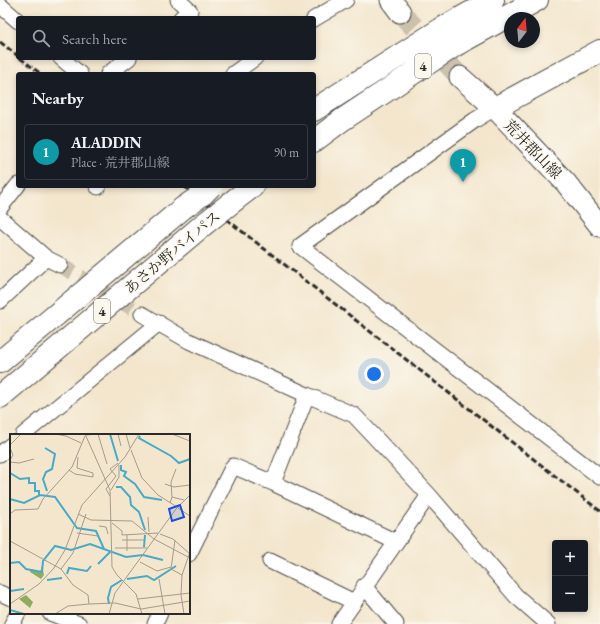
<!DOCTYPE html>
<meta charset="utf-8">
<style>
:root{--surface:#171b24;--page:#20242c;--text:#f1f3f6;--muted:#9ea1a6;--line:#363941;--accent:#0f766e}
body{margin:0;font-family:"EB Garamond","Noto Serif JP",serif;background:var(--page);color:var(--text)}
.controls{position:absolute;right:12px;bottom:12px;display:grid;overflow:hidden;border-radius:4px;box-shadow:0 2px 6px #0003}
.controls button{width:36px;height:36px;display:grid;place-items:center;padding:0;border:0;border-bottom:1px solid var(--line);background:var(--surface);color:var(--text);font:20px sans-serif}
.compass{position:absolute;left:504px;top:12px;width:36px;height:36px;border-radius:50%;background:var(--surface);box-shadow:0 2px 6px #0003;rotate:16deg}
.you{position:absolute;left:374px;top:374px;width:14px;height:14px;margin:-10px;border:3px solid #fff;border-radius:50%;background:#1a73e8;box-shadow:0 0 0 6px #1a73e833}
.badge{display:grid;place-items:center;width:26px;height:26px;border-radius:50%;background:var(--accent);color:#fff;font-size:13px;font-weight:700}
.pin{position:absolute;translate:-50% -33px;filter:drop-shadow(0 1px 2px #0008)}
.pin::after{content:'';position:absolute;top:21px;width:14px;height:12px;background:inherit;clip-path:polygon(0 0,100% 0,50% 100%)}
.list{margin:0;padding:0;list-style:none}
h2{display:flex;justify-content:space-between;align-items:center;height:52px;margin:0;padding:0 16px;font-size:17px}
h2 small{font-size:13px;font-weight:400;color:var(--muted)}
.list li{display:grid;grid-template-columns:26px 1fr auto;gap:12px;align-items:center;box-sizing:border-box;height:56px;margin:0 8px 8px;padding:0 8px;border:1px solid var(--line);border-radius:4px}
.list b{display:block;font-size:15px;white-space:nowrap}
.list p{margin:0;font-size:13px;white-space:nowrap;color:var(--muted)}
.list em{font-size:13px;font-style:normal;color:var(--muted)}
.icon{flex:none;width:22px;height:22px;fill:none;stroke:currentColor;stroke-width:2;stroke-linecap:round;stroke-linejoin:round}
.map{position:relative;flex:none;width:600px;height:624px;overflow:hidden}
.search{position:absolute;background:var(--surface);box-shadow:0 2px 6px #0003;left:16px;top:16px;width:300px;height:44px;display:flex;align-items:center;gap:10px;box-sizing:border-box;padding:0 14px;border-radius:4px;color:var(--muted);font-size:15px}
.panel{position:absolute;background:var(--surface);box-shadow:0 2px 6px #0003;left:16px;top:72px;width:300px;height:116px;border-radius:4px}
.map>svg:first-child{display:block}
</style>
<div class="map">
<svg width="600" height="624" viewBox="0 0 600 624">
<rect width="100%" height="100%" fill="#fbf7ec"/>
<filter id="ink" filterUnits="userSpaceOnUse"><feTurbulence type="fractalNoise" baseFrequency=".025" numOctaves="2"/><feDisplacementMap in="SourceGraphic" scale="8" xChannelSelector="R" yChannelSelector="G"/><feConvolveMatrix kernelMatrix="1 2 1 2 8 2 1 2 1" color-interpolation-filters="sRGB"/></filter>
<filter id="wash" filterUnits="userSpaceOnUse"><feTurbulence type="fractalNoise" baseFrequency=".012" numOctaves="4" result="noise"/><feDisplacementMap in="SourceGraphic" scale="16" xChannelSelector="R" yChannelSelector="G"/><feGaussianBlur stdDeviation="0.9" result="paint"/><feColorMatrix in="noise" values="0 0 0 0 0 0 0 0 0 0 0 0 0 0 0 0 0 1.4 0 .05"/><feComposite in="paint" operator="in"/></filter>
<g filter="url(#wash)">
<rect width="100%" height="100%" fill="#f3e6cd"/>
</g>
<g filter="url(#ink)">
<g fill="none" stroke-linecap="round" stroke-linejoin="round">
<path stroke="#cbc1ad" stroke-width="15" stroke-dasharray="15 8" stroke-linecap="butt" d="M60,265L142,314"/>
<path stroke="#cbc1ad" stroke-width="21" stroke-dasharray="21 10" stroke-linecap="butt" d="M400,12L460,77"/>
<g stroke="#494743" stroke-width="17">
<path id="street" d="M178,0L190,11L181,18
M0,5L18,21
M314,19L346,0
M61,58L80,74
M108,74L129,58
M233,74L255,58
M495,108L475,120L300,246L600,477
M97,186L98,187
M0,208L18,185
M0,218L46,258L60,265
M0,301L46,258
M142,314L189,341L307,395L354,415L429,495L516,596L548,624
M23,435L159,323
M0,454L11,445
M273,483L307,395
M189,554L233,466L273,483L396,542
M270,561L354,602
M364,586L396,624
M0,593L11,598
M50,613L79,624
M12,624L18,613
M155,624L160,613
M339,624L429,495"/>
</g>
<g stroke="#494743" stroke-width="23">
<path id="secondary" d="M391,0L400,12
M460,77L495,108L566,183L600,226"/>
</g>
<g stroke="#494743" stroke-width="24">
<path id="highway" d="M495,108L600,51
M314,110L441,29L493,0
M314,141L342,120L454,46L537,0
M236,199L253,186
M0,362L183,208
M0,397L203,225"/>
</g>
<use href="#street" stroke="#fff" stroke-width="15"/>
<use href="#secondary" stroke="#fff" stroke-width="21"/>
<use href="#highway" stroke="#fff" stroke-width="22"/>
<path stroke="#2b2b2b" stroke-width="3" stroke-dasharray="6 3" stroke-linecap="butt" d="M0,42L18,56
M20,58L41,74
M184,186L600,511"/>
<g stroke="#494743" stroke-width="24" stroke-linecap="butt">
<path id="highway-bridge" d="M183,208L203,194L211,186
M203,225L236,199"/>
</g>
<use href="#highway-bridge" stroke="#fff" stroke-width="22"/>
</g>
</g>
<g text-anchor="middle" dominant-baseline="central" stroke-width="3" stroke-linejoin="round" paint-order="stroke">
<g fill="#fbf7ec" stroke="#696865" stroke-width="1">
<rect x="415" y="54" width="16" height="24" rx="3"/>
<rect x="94" y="299" width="16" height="24" rx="3"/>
</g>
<g font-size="14" font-weight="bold" fill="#2b2b2b">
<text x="423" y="66">4</text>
<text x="102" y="311">4</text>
</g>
<g font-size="15" fill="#2b2b2b" stroke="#fbf7ec">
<text transform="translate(533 149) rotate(46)">荒井郡山線</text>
<text transform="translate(172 252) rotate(-40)">あさか野バイパス</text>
</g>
</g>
<g transform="translate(10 434)">
<rect width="180" height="180" fill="#f3e6cd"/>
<path d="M32,132L34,141L31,145L20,138L21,135L30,138ZM16,161L23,168L20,174L9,165Z" fill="#90ac60"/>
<path fill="none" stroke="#47abc7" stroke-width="2" d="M100,0L108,27M130,2L129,4L161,22L169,29L180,25M35,14L45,20L42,35L36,38L33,45L37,57M111,31V36L116,38L114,42L125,50L134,63L152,66M0,39L10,45L19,44V49H25V57H29V61M106,53H111L120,63L121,71L129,78L135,96M0,65L14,69L30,61L45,63L67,94L86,97L94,115M134,113L135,101M0,129L9,128L16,135L32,138L33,127L45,112L61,116L80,110L116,123L133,121L153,126M88,130L100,118M57,140L59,134L77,137L81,132M117,145L137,142L144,146L166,132M37,146L52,144M0,157L14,155M99,170L98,164L101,153L112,146M0,174V176L14,180"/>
<path fill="none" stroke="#a39b8c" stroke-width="1" d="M45,0L56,2L71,9M75,0L100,56L102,133L107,141L126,160L132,180M88,0L97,30M108,0L111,12M116,0L120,14M162,0L180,7M76,1L88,0M0,11L11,0M0,14L3,21L0,26M121,16L132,44L148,61L167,73M0,28L9,29L24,25M59,36L65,40L83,43V39L67,34L68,23M106,42L100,35L108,29M155,50L164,53L180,51M101,56L109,43V31M100,62L96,55L106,42M162,63L161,48L166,35M160,69L162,63L174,66M168,74L180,82M0,80L5,76L28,75L33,65L62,33L75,2M68,80L81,86L122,87L144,105L180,124M138,83L139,98M102,89L112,97V101L148,99M89,92L96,93L98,100M67,99L88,102M150,100L163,105L180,120M112,106H134M165,106L161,135L172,141M0,107L51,135L63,151L78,161L79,170L105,169L131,175M105,114H137M117,117V101M130,128L147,137L161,133M51,135L63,119L76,80M149,145L155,180M128,165L180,159M0,170L29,150L44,134L55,116L72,71L115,23L129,0M131,175L180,167M45,180L58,172L79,170M99,180L105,159L166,75L180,61M174,180L171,161L172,141L180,118"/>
<path fill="#1d4ed8" fill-opacity="0.15" stroke="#1d4ed8" stroke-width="2" d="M170,71L174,83L162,87L159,75Z"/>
<rect width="180" height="180" fill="none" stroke="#2b2b2b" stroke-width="2"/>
</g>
</svg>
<div class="controls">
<button>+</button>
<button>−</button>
</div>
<svg class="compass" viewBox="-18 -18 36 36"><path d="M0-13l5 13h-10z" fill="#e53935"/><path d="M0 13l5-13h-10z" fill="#9ea1a6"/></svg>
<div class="you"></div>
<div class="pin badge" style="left:463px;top:182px;background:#0f9aa8">1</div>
<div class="search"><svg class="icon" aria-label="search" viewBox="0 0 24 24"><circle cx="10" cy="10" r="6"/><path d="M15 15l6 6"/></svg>Search here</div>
<section class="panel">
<h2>Nearby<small></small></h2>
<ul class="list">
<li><span class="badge" style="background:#0f9aa8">1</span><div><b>ALADDIN</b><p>Place · 荒井郡山線</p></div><em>90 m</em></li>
</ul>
</section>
</div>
